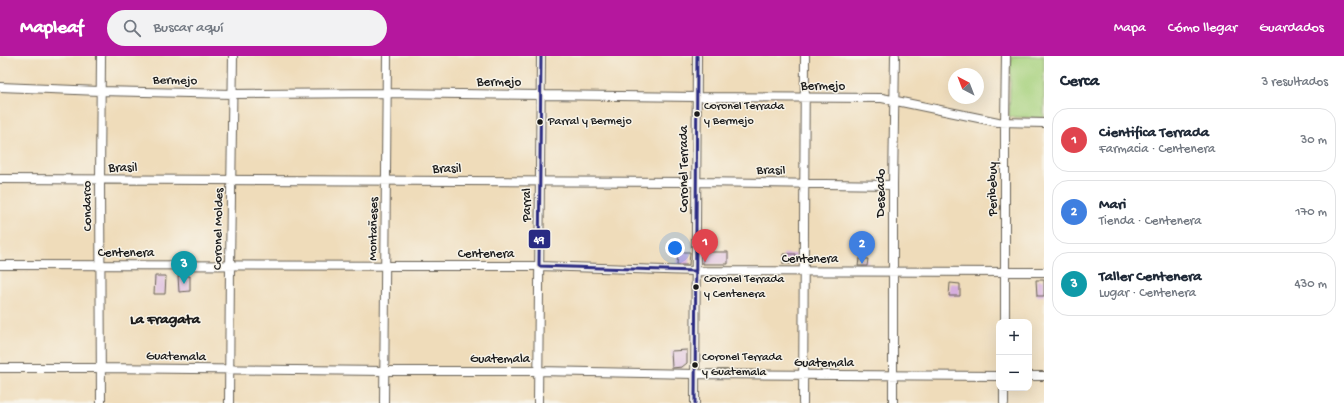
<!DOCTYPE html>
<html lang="es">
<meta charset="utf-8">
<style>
:root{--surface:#fff;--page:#f2f2f3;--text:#1f2937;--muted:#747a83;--line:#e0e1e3;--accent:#b5179e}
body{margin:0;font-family:"Gochi Hand",sans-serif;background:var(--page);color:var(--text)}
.controls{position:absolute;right:12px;bottom:12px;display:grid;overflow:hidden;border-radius:8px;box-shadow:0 4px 16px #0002}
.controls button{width:36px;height:36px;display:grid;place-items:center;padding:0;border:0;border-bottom:1px solid var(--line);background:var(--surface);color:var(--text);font:20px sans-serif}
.compass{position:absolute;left:948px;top:12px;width:36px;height:36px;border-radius:50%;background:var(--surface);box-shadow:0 4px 16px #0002;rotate:318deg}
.you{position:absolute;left:675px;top:192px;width:14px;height:14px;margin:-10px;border:3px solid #fff;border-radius:50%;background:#1a73e8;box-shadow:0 0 0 6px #1a73e833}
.badge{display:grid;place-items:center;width:26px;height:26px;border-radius:50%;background:var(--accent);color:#fff;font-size:13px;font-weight:700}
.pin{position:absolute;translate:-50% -33px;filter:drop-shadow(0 1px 2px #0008)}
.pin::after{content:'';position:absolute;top:21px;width:14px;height:12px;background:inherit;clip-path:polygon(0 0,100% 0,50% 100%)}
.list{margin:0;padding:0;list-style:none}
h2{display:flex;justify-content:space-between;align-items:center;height:52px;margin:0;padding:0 16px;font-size:17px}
h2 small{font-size:13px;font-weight:400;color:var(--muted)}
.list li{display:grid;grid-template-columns:26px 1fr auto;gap:12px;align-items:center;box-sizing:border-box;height:64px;margin:0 8px 8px;padding:0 8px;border:1px solid var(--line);border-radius:16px}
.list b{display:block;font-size:15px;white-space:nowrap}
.list p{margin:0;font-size:13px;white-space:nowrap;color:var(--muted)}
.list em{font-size:13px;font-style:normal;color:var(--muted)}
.icon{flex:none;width:22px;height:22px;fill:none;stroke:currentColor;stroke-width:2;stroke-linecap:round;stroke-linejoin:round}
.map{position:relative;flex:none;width:1044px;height:347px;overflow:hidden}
header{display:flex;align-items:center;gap:24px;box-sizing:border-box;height:56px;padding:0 20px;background:var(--accent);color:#fff}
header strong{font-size:19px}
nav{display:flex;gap:22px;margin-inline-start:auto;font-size:14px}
.search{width:280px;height:36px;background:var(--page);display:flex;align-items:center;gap:10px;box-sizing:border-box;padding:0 14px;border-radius:22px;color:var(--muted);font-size:15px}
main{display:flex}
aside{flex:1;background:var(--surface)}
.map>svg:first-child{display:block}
</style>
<header>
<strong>Mapleaf</strong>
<div class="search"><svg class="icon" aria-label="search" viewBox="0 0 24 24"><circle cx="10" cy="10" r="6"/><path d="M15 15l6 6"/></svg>Buscar aquí</div>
<nav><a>Mapa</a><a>Cómo llegar</a><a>Guardados</a></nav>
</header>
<main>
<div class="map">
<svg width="1044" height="347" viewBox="0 0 1044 347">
<rect width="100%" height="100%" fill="#f7f3e8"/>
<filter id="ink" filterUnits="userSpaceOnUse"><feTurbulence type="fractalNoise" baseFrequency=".025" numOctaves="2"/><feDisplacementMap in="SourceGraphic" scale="8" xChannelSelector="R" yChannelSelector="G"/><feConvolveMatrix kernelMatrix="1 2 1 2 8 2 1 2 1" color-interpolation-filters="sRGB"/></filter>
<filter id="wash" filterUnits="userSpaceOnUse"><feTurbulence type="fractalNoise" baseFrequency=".012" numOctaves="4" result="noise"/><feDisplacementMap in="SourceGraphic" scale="16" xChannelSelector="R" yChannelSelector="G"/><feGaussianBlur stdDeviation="0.9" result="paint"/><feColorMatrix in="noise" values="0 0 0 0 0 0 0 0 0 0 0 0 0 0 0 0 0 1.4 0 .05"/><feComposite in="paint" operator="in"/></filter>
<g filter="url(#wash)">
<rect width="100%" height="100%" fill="#efdcba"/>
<path fill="#a6d17d" stroke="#61764c" d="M1011,0H1044V62L1009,61Z"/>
<g id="blocks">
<path fill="#d6aede" d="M678,196H690L689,209H677Z
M703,196H728V208H703Z
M783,198H796V208H783Z
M859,203H868L867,210H858Z
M155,220H166L165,238H154Z
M178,220H190V235L179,236Z
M1036,224H1044V240H1037Z
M950,227L960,228V240H949Z
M687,294V307L682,311L672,312L671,295Z"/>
</g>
</g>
<g filter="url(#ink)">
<use href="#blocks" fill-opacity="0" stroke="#665f53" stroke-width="1"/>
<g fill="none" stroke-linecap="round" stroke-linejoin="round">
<g stroke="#665f53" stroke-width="10">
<path id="minor" d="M0,31L100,35L233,38L387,37L696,41L882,42L998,66L1044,67
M0,123L696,126L893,129
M0,209L539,210L695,215L1044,216
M1005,266V67L1006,0
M0,312H100L385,315H538L695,318L999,320
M1029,320H1044
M101,347L100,124L101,0
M229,347L230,210L233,0
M384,347L387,0
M538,347L541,0
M695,347L697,0
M803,347L805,0
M893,347V129L895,0
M1004,347V332"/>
</g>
<use href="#minor" stroke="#fff" stroke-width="8"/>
<g stroke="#f7f3e8" stroke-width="6">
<path id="bus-1" d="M541,0L539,210L695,215
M695,347L697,0"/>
</g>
<use href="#bus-1" stroke="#292a83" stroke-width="3"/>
</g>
</g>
<g fill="#1c1c1c" stroke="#f7f3e8" stroke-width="1.5">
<circle cx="697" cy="58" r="3.5"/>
<circle cx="540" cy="66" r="3.5"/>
<circle cx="696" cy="231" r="3.5"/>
<circle cx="695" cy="309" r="3.5"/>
</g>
<g text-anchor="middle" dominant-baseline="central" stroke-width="3" stroke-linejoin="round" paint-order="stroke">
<g font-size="12" fill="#1c1c1c" stroke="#f7f3e8" text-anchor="start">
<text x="704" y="51">Coronel Terrada<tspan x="704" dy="15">y Bermejo</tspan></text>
<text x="548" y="66">Parral y Bermejo</text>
<text x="704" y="224">Coronel Terrada<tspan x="704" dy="15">y Centenera</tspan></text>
<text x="702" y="302">Coronel Terrada<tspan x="702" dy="15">y Guatemala</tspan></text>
</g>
<g font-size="13" fill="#1c1c1c" stroke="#f7f3e8">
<text transform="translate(175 25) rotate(1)">Bermejo</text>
<text x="499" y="26">Bermejo</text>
<text x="823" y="30">Bermejo</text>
<text x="123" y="112">Brasil</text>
<text x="447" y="113">Brasil</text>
<text transform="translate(684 113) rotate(-90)">Coronel Terrada</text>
<text transform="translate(771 115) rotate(1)">Brasil</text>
<text transform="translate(993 133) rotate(-90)">Peribebuy</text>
<text transform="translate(881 137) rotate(-90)">Deseado</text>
<text transform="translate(527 149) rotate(-90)">Parral</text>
<text transform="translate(88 150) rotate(-91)">Condarco</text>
<text transform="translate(219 173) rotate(-89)">Coronel Moldes</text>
<text transform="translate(374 173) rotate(-89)">Montañeses</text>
<text x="126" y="197">Centenera</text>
<text x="486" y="198">Centenera</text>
<text x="810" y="203">Centenera</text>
<text transform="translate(176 301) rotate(1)">Guatemala</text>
<text x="500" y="303">Guatemala</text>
<text x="824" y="307">Guatemala</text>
</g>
<g font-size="15" font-weight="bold" fill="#1c1c1c" stroke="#f7f3e8">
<text x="165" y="264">La Fragata</text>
</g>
</g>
<rect stroke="#f7f3e8" stroke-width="1.5" x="528" y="173" width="23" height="20" rx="4" fill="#292a83"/>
<g font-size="11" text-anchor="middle" font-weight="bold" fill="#fff">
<text x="539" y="187">49</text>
</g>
</svg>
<div class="controls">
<button>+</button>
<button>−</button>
</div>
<svg class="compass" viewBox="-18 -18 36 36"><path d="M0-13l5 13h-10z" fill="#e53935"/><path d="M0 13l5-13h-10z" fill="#747a83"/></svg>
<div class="you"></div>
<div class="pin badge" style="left:705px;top:206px;background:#e0444e">1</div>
<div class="pin badge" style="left:862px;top:208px;background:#3f7fe0">2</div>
<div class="pin badge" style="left:184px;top:228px;background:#0f9aa8">3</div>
</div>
<aside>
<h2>Cerca<small>3 resultados</small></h2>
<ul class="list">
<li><span class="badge" style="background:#e0444e">1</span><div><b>Cientifica Terrada</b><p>Farmacia · Centenera</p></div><em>30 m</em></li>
<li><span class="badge" style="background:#3f7fe0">2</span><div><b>Mari</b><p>Tienda · Centenera</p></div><em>170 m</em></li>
<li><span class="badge" style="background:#0f9aa8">3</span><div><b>Taller Centenera</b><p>Lugar · Centenera</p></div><em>430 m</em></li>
</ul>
</aside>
</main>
